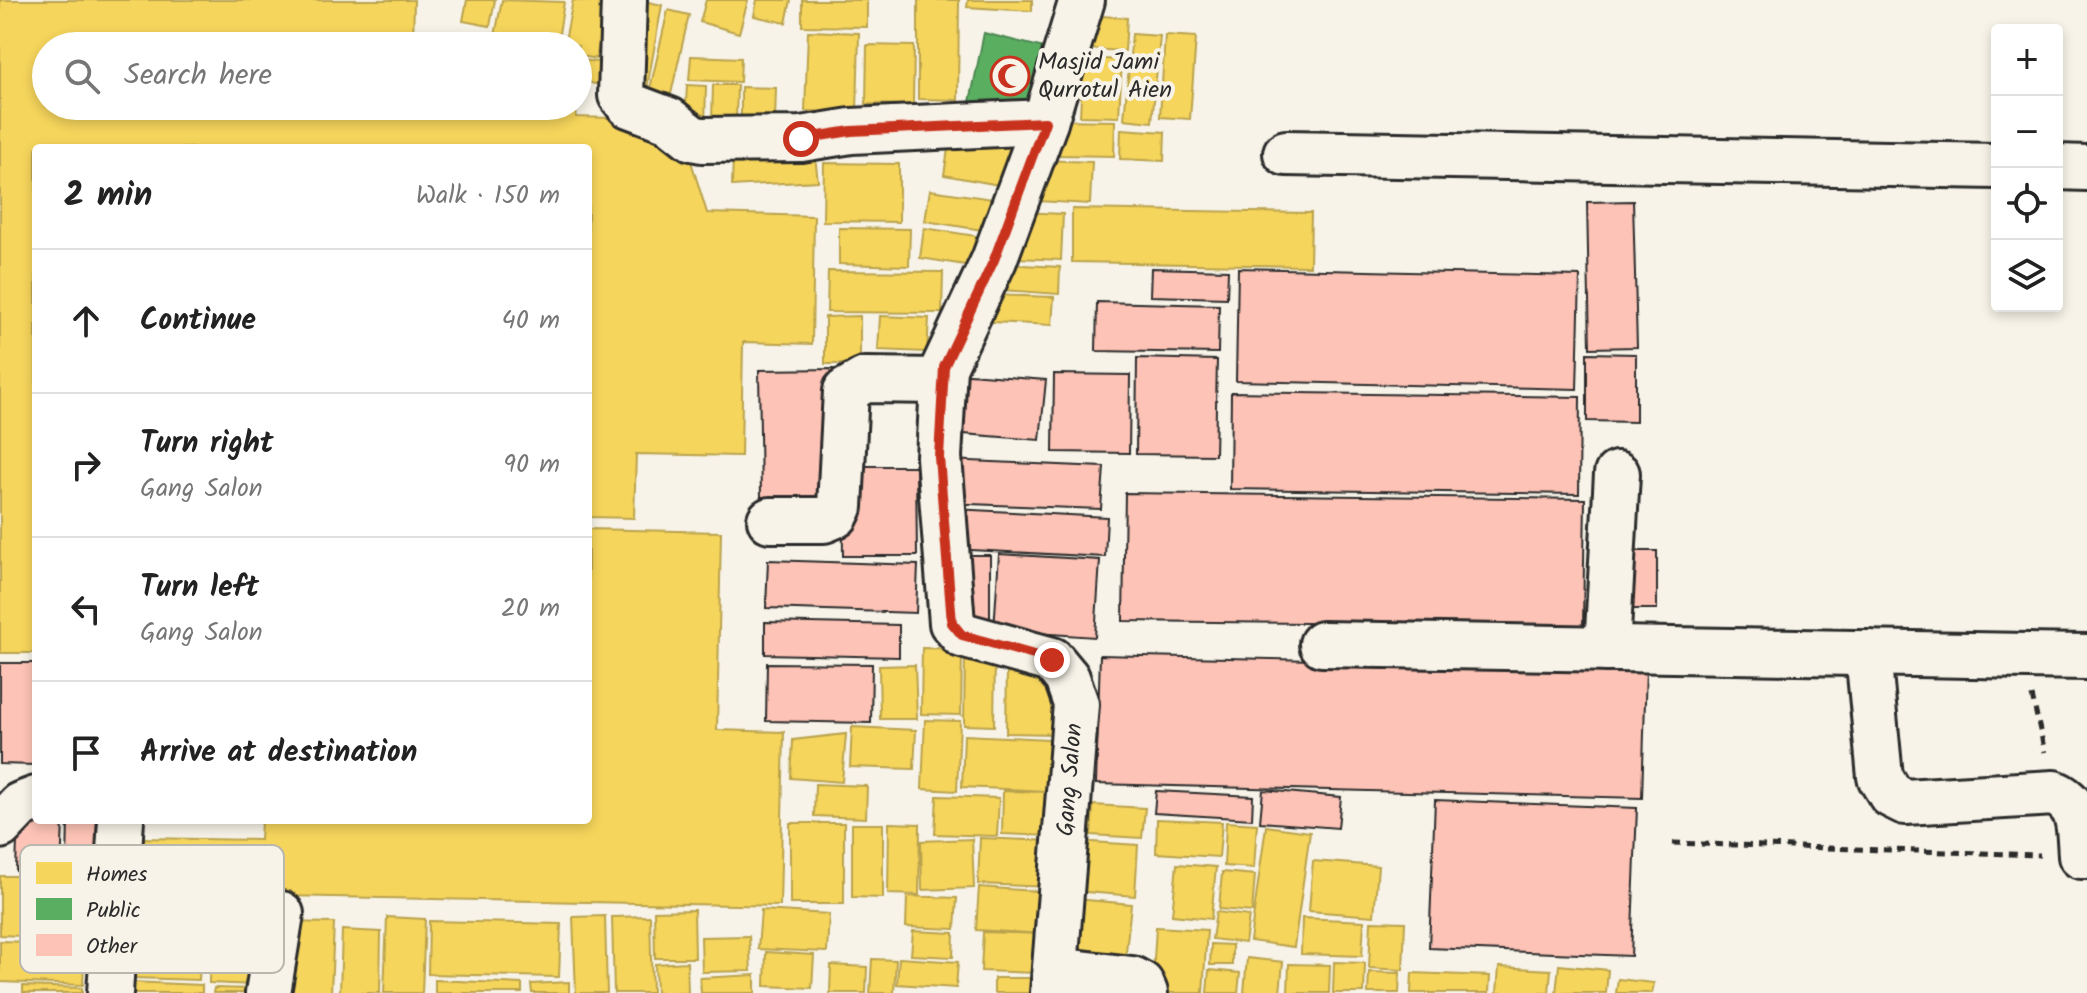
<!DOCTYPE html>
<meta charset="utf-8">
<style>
:root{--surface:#fff;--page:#f2f2f2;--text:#222;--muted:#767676;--line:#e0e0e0}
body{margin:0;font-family:Kalam,sans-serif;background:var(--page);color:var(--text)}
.controls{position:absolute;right:24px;top:24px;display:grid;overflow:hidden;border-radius:8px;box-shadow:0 4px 12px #0003}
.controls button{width:72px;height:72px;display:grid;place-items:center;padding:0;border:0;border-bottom:2px solid var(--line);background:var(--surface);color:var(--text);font:40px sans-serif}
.stop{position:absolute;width:24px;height:24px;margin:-18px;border:6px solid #c8321e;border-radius:50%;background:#fff}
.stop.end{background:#c8321e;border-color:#fff;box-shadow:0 2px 8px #0008}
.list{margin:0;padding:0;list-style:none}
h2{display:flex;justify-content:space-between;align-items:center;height:104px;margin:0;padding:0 32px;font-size:34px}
h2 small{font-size:26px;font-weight:400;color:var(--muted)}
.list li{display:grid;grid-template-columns:52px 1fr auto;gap:24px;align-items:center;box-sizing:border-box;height:144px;padding:0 32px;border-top:2px solid var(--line)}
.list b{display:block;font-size:30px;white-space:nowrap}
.list p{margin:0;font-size:26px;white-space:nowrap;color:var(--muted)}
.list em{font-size:26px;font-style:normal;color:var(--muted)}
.icon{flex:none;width:44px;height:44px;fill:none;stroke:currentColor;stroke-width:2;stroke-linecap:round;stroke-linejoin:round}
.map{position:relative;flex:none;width:2087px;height:993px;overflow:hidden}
.search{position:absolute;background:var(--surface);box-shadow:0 4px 12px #0003;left:32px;top:32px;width:560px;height:88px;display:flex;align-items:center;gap:20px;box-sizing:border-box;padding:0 28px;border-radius:44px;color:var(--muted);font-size:30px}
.panel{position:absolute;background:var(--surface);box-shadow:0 4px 12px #0003;left:32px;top:144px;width:560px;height:680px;border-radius:8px}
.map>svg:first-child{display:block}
</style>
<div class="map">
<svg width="2087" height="993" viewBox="0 0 2087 993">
<rect width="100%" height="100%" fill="#f7f3e8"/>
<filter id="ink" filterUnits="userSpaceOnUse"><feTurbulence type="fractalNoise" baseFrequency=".0125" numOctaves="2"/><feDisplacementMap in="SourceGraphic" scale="16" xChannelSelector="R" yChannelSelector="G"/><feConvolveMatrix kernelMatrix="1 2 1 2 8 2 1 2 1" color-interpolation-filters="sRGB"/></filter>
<g filter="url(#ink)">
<path fill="#f6d55c" stroke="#b9a24d" stroke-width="2" d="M0,0H414L413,44L498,46H46V106H576V117L648,119L690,158L707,213L814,216L812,344L743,342L741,456L636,454L634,518L588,517V148H36V653H0Z
M467,0H495L490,26L463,21Z
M502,0L564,2L557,46L495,36Z
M573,0L608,3L596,59L578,55V46H564Z
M639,0L662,5L646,94L630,89Z
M706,0H748L739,33L700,22Z
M757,0H791L786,23L754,16Z
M802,0H867V27L802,26Z
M918,0H959L958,100L918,99Z
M968,0H1032V11L967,7Z
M668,10L689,15L671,94L650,89Z
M1089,15L1127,18L1125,51L1087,49Z
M808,31L859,33L857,113L805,111Z
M1132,34L1160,36L1152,122L1124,119Z
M1165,35L1196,37L1190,119L1160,117Z
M867,45L914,46L913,105L866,104Z
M691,56L741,58L740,82L689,80Z
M1083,58L1122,60L1119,117L1080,116Z
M584,60L609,64L605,86L581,81Z
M687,85L706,86L705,126L685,125Z
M713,85H737L736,121L712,120Z
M741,87L776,88L775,121L741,120Z
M1057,120L1115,121L1114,156L1056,155Z
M951,129L1018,137L1010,187L944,175Z
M1121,129L1165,132L1164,161L1120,159Z
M814,149L818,181L732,186L733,154Z
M1040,160L1092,162L1090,204L1038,201Z
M824,163L899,164V222L823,221Z
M930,190L993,199L989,231L925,221Z
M1072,209L1311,213L1310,266L1072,262Z
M1020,212L1063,214L1061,260L1018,258Z
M839,228L910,229L909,266L839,264Z
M924,228L976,236L972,266L920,258Z
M1004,264L1060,267L1059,294L1002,290Z
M828,271L943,272L942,313L827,312Z
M992,295L1054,297L1052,325L992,322Z
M860,316V364H825V317Z
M880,316L929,318L927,352L878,350Z
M588,529L721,532L717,730L784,732L780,906L139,893L141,838L260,840L261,820H588Z
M922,648L962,649L961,715L921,714Z
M965,656L995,657L994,726L964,725Z
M915,665L917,719H880L879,666Z
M1007,666L1057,668L1056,734L1006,733Z
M925,720L960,721L957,791L922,789Z
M852,727L916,730L914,769L850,767Z
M846,734L842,782L791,778L793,740Z
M964,735L1049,739L1047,791L962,787Z
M815,784L867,786L866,818L814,816Z
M1003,791L1053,792L1052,836L1002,834Z
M937,796L999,798L997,836L935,834Z
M1093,805L1145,808L1142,838L1091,835Z
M1157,819L1222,822L1219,857L1156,853Z
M1226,822L1257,824L1254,868L1224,866Z
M790,823H844V904H790Z
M889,823L920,824L919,895L888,894Z
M852,824H883V898L852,897Z
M1266,826L1310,832L1294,947L1250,941Z
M980,838L1052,841L1050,887L978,884Z
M972,839L974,888L922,890L921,841Z
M1076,841L1138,845L1135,896L1073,891Z
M1313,861L1378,866L1374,916L1309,911Z
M1177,864L1216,867L1211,919L1172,915Z
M1222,872L1255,875L1252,912L1219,909Z
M0,876H23L21,936L0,935Z
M979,887L1049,892L1046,934L976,930Z
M907,896L957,898L955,929L906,927Z
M1075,899L1131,904L1124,971L1068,965Z
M694,910L695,958H655L654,911Z
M761,910L829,914L827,952L758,949Z
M1216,912L1249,916L1245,943L1212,939Z
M605,916L607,993H576L573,917Z
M650,916L652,993H614L612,917Z
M387,917L425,919L422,993H384Z
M1302,918L1364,921L1362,956L1301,954Z
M429,921L561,924L559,977L428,974Z
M1371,921L1405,922L1403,970L1369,968Z
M283,922L334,923L331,993H281Z
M1156,927L1207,930L1203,993H1152Z
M342,930L381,932L380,993H340Z
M913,931L954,933L953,957L911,955Z
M983,932L1041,934L1040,973L981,971Z
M749,936L751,971L702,972L701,937Z
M134,939L201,941L199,980L132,978Z
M0,941L85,944L83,985L0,982Z
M210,942L256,944L255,985L209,983Z
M1211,944L1232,945V965H1210Z
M766,952L814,955L812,988L765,986Z
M899,958L958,962L956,988L897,984Z
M1247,958L1283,962L1280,993H1244Z
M872,959L896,960L894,993H870Z
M687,962L688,993H656L655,964Z
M1334,962L1365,963L1364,993H1333Z
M1289,964L1330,965L1329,993H1288Z
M831,965L867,967L866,993H830Z
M1559,965L1608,970L1606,993H1556Z
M1499,967L1551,970L1549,993H1497Z
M1209,970L1240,973L1238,993H1207Z
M1369,972L1400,973L1399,993H1368Z
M1412,973L1490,976L1489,993H1411Z
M755,975V993H701L700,978Z
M994,978H1042L1041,993H994Z
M1618,979L1654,983L1652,993H1616Z
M435,980L522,984V993H435Z
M129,982L202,985V993H128Z
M569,982V993H532L531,984Z
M23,986L82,988V993H23Z
M214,988L252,989V993H213Z"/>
<path fill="#5aae61" stroke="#4c8751" stroke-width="2" d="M984,33L1052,50L1033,113L970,102Z"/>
<path fill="#fdc3b6" stroke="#2b2b2b" stroke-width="2" d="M1633,201L1637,347L1590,348L1587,202Z
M1151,268L1228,270L1227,298L1150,296Z
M1238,268L1580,276L1577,389L1236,381Z
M1097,302L1219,305L1218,353L1096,351Z
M1587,353L1636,354V422L1587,421Z
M1137,358L1217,360L1215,455L1136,454Z
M836,369L838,496L761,497L759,370Z
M956,373L1046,380L1040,440L951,433Z
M1054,374L1130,375L1129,453L1053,452Z
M1231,392L1580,397L1579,494L1230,489Z
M947,460L1104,467L1101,509L945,503Z
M842,466H916L917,556H843Z
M1125,493L1585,499L1583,626L1123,621Z
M954,509L1107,517L1105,557L952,549Z
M1626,551H1657V609H1627Z
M999,554L1100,560L1095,637L994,630Z
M953,555H990V619H953Z
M768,560L918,565L916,613L766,608Z
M765,622L899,625V657L765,654Z
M1100,655L1646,668L1642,798L1096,784Z
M0,663H36L35,765L0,764Z
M767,663L872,664L871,723L766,721Z
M1263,790L1341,797L1338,828L1260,822Z
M1156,791L1253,796L1252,819L1154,813Z
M1435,800L1637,808L1631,956L1429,948Z
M18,809L36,820H63L61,872L16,871Z
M68,820H97L95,864L67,863Z"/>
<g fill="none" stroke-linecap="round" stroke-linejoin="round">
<g stroke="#2b2b2b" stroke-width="50">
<g id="minor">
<path d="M624,0L621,95L629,105L669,120L692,138L702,140L801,139L851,131L1045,122"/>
<path d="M1286,153L1997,166"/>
<path d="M2057,167L2087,168"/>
<path d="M770,520H824L836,515L840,507L846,391L865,380L942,381"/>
<path d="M1322,644L2087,657"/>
<path d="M1607,649L1617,474"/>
<path d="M1868,653L1880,777L1891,795L1905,802L2054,793C2082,805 2079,829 2081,856H2087"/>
<path d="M0,826L20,805L36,799"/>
<path d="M1055,970L1132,979L1141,984L1145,993"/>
<path d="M110,993L121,820"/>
<path d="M268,993L281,914"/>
<path id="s1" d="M1053,993L1076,704L1067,678L1052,660L962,635L952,623L939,457L944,367L994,260L1045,122L1082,0"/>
</g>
</g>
<path stroke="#2b2b2b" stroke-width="5" stroke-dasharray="8 6" stroke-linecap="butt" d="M2032,696L2045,752
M1673,843L2040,855"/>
<use href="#minor" stroke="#f7f3e8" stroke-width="44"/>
</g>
</g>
<g fill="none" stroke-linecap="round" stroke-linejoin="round" filter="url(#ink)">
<path stroke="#c8321e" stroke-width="10" d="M801,139L851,131L1045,122L994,260L944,367L939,457L952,623L962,635L1052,660"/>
</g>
<defs>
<g id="mosque-ring" transform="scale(2)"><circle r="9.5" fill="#f7f3e8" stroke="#c8321e" stroke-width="1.5"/><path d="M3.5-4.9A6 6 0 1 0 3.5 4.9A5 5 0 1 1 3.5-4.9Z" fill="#c8321e"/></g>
</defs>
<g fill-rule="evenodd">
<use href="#mosque-ring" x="1010" y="76"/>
</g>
<g text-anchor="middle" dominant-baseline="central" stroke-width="8" stroke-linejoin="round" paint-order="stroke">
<g font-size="24" fill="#2b2b2b" stroke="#f7f3e8" text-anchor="start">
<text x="1038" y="62">Masjid Jami<tspan x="1038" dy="28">Qurrotul Aien</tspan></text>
</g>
<g font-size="24" fill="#2b2b2b" stroke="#f7f3e8">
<text stroke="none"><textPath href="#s1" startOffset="214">Gang Salon</textPath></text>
</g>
</g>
<rect x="20" y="845" width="264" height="128" rx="12" fill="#f7f3e8" stroke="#bab7af" stroke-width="2"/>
<rect x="36" y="862" width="36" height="22" fill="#f6d55c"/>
<rect x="36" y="898" width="36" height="22" fill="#5aae61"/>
<rect x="36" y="934" width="36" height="22" fill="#fdc3b6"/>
<g font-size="22" fill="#2b2b2b">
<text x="86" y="881">Homes</text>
<text x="86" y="917">Public</text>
<text x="86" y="953">Other</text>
</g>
</svg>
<div class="controls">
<button>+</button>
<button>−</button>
<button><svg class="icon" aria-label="locate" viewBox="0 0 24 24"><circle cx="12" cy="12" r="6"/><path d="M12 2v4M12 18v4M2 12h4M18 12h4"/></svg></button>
<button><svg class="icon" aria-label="layers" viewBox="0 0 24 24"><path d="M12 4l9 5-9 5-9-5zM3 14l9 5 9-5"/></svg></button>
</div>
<div class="stop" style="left:801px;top:139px"></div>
<div class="stop end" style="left:1052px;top:660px"></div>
<div class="search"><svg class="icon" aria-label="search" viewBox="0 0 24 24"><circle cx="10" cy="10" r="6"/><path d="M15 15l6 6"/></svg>Search here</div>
<section class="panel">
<h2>2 min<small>Walk · 150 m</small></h2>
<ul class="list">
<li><svg class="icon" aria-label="ahead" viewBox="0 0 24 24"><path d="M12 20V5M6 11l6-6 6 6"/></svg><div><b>Continue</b></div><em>40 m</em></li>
<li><svg class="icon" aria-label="right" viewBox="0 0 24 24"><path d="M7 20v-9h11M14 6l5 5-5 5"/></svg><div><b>Turn right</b><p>Gang Salon</p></div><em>90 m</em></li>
<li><svg class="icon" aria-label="left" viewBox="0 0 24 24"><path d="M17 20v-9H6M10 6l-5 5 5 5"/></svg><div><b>Turn left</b><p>Gang Salon</p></div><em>20 m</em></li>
<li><svg class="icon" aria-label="arrive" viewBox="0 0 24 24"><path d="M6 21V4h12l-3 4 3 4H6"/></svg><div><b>Arrive at destination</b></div></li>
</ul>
</section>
</div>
